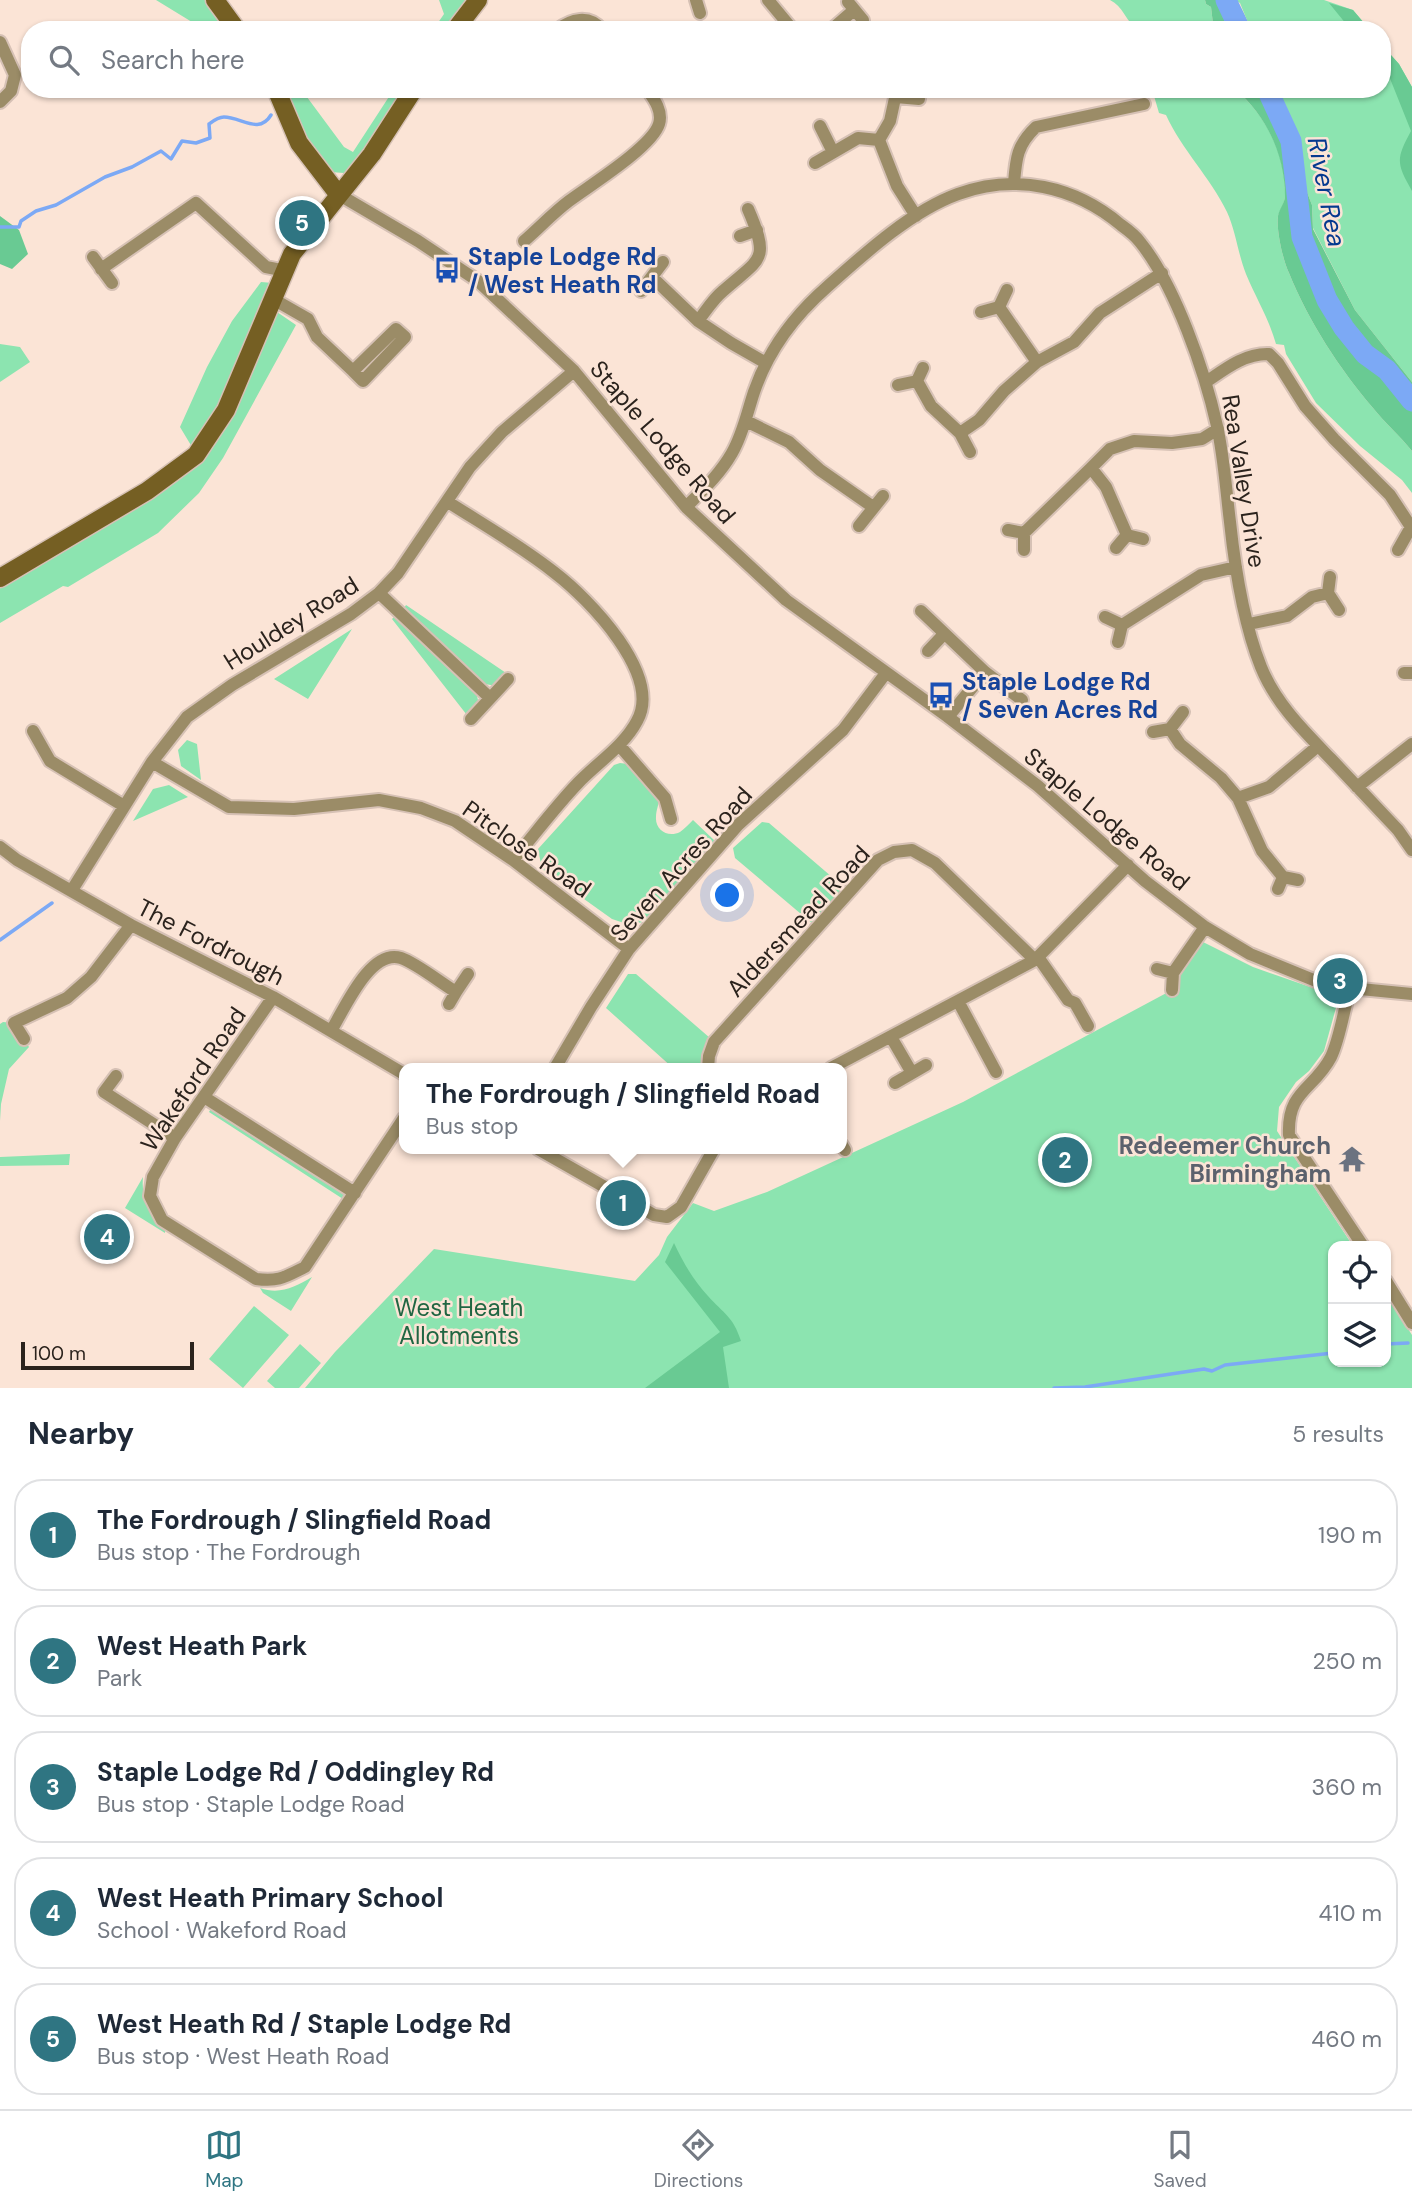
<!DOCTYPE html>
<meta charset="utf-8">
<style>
:root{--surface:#fff;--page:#f6f6f7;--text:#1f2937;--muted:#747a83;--line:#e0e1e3;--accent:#2f7582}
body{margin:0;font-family:"DM Sans",sans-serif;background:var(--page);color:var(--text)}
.controls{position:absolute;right:21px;bottom:21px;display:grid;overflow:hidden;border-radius:14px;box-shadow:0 2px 5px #0004}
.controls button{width:63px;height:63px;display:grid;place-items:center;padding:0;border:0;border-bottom:2px solid var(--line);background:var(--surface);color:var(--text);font:35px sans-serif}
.scale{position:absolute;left:21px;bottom:18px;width:173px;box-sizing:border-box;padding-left:7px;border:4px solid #2b231d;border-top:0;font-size:19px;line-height:24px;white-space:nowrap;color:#2b231d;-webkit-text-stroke:5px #fbe4d6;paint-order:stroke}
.you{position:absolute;left:728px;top:896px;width:24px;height:24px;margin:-18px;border:5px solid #fff;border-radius:50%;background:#1a73e8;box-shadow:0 0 0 10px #1a73e833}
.badge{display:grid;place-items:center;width:46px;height:46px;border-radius:50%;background:var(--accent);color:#fff;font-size:23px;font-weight:700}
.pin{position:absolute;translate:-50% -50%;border:4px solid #fff;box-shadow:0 2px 7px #0006}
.popup{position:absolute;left:399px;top:1063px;width:448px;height:91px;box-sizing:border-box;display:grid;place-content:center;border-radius:14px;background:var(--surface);filter:drop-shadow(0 2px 5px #0005);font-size:23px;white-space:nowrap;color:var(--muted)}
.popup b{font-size:26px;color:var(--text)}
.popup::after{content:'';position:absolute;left:50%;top:100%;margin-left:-14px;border:14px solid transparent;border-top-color:var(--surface)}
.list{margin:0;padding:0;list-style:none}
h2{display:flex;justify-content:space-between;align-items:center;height:91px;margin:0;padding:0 28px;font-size:30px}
h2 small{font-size:23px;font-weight:400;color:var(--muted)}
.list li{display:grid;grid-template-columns:46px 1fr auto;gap:21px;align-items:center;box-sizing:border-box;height:112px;margin:0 14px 14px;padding:0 14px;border:2px solid var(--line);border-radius:28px}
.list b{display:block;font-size:26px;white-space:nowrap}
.list p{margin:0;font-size:23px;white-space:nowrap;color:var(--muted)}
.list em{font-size:23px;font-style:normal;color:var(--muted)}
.icon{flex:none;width:38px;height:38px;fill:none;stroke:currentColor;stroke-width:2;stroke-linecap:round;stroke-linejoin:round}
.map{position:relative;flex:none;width:1412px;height:1388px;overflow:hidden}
.search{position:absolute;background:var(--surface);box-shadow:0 2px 5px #0004;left:21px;right:21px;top:21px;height:77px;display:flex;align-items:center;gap:18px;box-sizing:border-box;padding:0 24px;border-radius:28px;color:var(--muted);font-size:26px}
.sheet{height:721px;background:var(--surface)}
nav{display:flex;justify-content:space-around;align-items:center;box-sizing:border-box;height:98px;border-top:2px solid var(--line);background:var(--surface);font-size:19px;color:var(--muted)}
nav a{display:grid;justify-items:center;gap:4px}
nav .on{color:var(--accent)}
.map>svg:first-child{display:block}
</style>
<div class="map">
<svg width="1412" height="1388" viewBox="0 0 1412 1388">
<rect width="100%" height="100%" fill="#fbe4d6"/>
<path fill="#8ce4b0" d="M156,0H211L233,30H205Z
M439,0H465L466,3L446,30H433L444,14Z
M1110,0H1205L1206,4L1211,7L1213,24L1216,30H1137C1126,21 1123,6 1110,0Z
M1235,0H1324L1353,10L1370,30H1251L1240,3Z
M1382,45L1399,64L1412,87V382L1355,310L1313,228L1312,205L1303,182L1300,161L1275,89H1382Z
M286,89H301L344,147L353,152L394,89H407L350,170L344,173L330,172L305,134Z
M1152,89H1235C1266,115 1286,155 1285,196C1285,203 1280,209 1278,216C1276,229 1283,261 1289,273C1309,322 1339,368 1373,408C1385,423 1400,436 1412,451V493L1402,480L1360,446L1316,403L1286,354L1284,345L1276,344C1269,319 1256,298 1246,274C1238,254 1236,232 1227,212C1210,177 1182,150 1166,115L1159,113Z
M261,282L273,283L223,408L192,447L180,427L207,367L232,321Z
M277,312L296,325L223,458L199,493L158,533L68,587L63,586L0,623V585L165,485L230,420Z
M0,344L20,347L30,362L0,382Z
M406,605L509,675L496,686L485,684L403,610Z
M396,615L476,692L479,704L470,719L392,619Z
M352,629L308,699L274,679Z
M187,740L197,744L201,780L181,766L178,750Z
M620,763L628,764L659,794C660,803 656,809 656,817C655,830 668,838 680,832C684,829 689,824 693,820L715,841L645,922L627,924L612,919L542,869L538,849L614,765Z
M169,785L188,797L133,821L153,789Z
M762,822L769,823L846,889L814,925L735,858L733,848Z
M1201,941L1253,967L1339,997L1324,1051L1309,1071L1296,1082L1279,1107L1277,1131L1353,1246H1333V1362H1386V1295L1412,1335V1388H305L335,1352L434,1249L635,1281L659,1255L667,1237L693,1203L714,1211L767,1192L963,1102L1172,990L1178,991L1177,975Z
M628,974H636L710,1038L706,1068H673L606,1008Z
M3,1022L14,1023L29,1047L9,1069L1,1104L0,1121V1024Z
M213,1105L348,1191L343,1199L209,1112Z
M70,1154L69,1165L0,1166V1157Z
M143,1177C141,1199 149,1214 165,1229V1233L125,1208Z
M312,1277L291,1311L263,1293L260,1288C280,1295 295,1287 312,1277Z
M254,1306L289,1335L243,1388L209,1359Z
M300,1344L321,1363L299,1388H275L267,1381Z"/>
<path fill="#69ca93" d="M1205,0C1241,0 1238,0 1251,30H1216L1213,24L1211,7L1206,4Z
M1329,3L1353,10L1370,30H1351Z
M1382,45L1399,64L1412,87V191C1396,163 1396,159 1411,131L1389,76L1382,68Z
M1235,89H1275L1300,161L1303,182L1312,205L1313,229L1355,310L1412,382V451C1400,436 1385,423 1373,408C1339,368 1309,322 1289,273C1283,261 1276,229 1278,216C1279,209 1285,203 1285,196C1285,155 1266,115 1235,89Z
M0,216L19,230L28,254L12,269L0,264Z
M674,1243C683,1262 693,1280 708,1296C724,1314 733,1316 741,1341L723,1347L729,1388H645L720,1332L665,1262Z"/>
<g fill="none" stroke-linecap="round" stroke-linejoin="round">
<path stroke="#7ca9f5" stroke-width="3.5" d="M0,227H19L21,221L36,211L56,205L105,177L132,167L161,151L171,159L182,141L196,143L210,138L209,124C213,121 218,117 224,117C241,117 259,135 271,115
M0,940L52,903
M1386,1344L1408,1343
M1054,1388L1085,1387L1204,1369L1212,1371L1225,1365L1333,1353"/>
<path stroke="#7ca9f5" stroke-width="21" d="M1226,0L1240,30
M1267,89L1291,141L1302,237L1327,300L1344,328L1365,354L1387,370L1412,401"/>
<g stroke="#d6c1b5" stroke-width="16">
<path id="street" d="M696,0L700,13
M768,0L793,30
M848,2L863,20
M557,30C571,19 589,14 602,30
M831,30L854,10
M0,42L15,75L11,91L0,102
M897,89L890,121L879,140L897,186L916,216
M896,97L919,99
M820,126L833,152
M815,163L858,138L879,140
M1014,183C1016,158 1017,145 1036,127L1144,104
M338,194L418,241L478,281L574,371L686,507L786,600L948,717L1038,786L1145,881L1205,927L1250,954L1316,981L1350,988L1412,994
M740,236L757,230
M524,241C539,228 553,213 569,201C589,186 652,147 659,124C663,111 654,99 647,89
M93,257L112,283
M101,269L196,203L266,267L286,271
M653,278L698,321L731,343L766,363
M641,291L663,262
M273,299L308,319L317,337L353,371L396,329L405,337L363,381L353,371
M999,307L1037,362
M981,312L999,307L1007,290
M698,321C706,311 713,299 723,291C760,258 771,262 748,209
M917,381L931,406L960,433L970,452
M1206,382C1225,369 1245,353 1269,354L1278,363L1305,406L1334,439L1390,495L1411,527L1398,550
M898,385L917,381L923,368
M746,421L789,442L820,470L873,507
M960,433L979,420L1004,391L1037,362L1074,342L1100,313L1162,273
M1091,468L1110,449L1134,441L1172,443L1202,439L1218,429
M448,502C484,525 521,546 555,573C589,599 663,675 637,721C624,746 597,763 578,783C555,807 535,834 513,860
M686,507C703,490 720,474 732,453C743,434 747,413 754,392C768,351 795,315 827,287C864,254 911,211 958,194C1015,173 1075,186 1121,225C1128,230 1135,235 1140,242C1175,285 1205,372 1217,426C1224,457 1226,490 1230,522C1235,569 1243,622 1261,667C1276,704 1304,731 1331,759C1353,782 1375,806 1398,830L1412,850
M859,526L883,496
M1008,530L1024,533V550
M1024,533L1091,468L1106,487L1127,535
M1116,548L1127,535L1143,539
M1330,577L1328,593L1339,610
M379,593L490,698
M921,611L985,672L1022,700
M1105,617L1122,625L1118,642
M1249,624L1287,616L1312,597L1328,593
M1122,625L1201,575L1236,567
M928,651L944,634
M1404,673H1412
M948,717L985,672
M471,719L508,679
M1170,729L1180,744L1221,778L1238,798L1262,851L1283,877L1278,889
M33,731L50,761L124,806
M1153,732L1170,729L1183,712
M619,745L665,798L671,819
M152,762L229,807L294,809L379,800L421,808L455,821L513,860L629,949
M1357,787L1412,744
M1238,798L1269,787L1318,746
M0,847L17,860L131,925L273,997L404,1074
M1283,877L1298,880
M72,890L152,762L187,717L232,685L351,614L379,593L398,573L470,467L502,432L574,371
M1038,957L1068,1000L1075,1003L1088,1026
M1157,969L1173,973L1172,990
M1173,973L1205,927
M1350,988C1344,1009 1340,1038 1331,1057C1314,1090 1287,1090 1289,1135L1363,1246
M456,992L468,974
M273,997L175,1138L153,1177L150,1196L162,1220L256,1279C279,1282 285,1277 305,1267L404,1118
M958,1001L996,1072
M331,1031C344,1010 370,948 401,958C416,963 441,983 456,992L449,1004
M891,1037L912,1073
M24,1039L14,1023L67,998L91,977L131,925
M555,1068L591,1007L629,949L738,825L843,730L886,673
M708,1068L709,1056L714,1042L878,860L894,852L912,850L935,863L1035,960
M831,1068L1035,960L1128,865
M116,1076L104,1092L175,1138
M895,1083L926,1065
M204,1097L355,1193
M842,1145L845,1150
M538,1149L654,1215L667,1217L681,1207L714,1149
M1386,1281L1412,1323"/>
</g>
<g stroke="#d6c1b5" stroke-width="21">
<path id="secondary" d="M215,0L237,30
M455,30L478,0
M276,89L299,143L338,194
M0,578L147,491L196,455L226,410L292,254L372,154L414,89"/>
</g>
<use href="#street" stroke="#9b8c67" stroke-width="12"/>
<use href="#secondary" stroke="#755f23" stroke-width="18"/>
</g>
<defs>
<g id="bus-bare" transform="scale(2.1)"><path d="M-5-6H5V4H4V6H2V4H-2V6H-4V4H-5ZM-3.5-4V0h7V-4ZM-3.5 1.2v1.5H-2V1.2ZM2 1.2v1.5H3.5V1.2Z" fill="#1a4fb4" stroke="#fbe4d6" stroke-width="2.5" paint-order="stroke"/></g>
<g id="temple-bare" transform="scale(2.1)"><path d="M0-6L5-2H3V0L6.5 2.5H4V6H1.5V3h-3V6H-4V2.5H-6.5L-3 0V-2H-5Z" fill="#6b7280" stroke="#fbe4d6" stroke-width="2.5" paint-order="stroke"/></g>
</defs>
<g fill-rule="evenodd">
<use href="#bus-bare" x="447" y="270"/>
<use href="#bus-bare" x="941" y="695"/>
<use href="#temple-bare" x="1352" y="1159"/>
</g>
<g text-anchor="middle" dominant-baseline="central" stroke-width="5" stroke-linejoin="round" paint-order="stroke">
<g font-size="24" font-weight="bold" fill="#164399" stroke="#fbe4d6" text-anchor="start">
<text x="468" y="256">Staple Lodge Rd<tspan x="468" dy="28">/ West Heath Rd</tspan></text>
<text x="962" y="681">Staple Lodge Rd<tspan x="962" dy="28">/ Seven Acres Rd</tspan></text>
</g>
<g font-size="24" fill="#2b231d" stroke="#fbe4d6">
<text transform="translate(663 442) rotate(49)">Staple Lodge Road</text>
<text transform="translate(1244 481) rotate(81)">Rea Valley Drive</text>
<text transform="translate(291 623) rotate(-32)">Houldey Road</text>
<text transform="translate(1107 819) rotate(40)">Staple Lodge Road</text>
<text transform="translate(527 849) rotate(35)">Pitclose Road</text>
<text transform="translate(681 864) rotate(-48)">Seven Acres Road</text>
<text transform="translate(798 921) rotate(-47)">Aldersmead Road</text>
<text transform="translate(211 942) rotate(27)">The Fordrough</text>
<text transform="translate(193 1079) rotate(-56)">Wakeford Road</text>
</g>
<g font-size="24" font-weight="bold" fill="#5b616d" stroke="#fbe4d6" text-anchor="end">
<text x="1331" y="1145">Redeemer Church<tspan x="1331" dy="28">Birmingham</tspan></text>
</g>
<g font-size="24" fill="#206642" stroke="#fbe4d6">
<text x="459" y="1307">West Heath<tspan x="459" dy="28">Allotments</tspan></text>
</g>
<g font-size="26" font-style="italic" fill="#05398f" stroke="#fbe4d6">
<text transform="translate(1327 192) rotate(79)">River Rea</text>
</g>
</g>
</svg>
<div class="controls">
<button><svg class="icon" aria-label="locate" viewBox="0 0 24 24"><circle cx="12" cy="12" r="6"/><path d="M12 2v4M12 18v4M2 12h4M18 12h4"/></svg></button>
<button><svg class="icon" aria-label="layers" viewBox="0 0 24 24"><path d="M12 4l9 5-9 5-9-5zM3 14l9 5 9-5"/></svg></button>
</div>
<div class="scale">100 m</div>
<div class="you"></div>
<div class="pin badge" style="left:623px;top:1203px">1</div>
<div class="popup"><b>The Fordrough / Slingfield Road</b>Bus stop</div>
<div class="pin badge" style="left:1065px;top:1160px">2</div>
<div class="pin badge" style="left:1340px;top:981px">3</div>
<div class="pin badge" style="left:107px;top:1237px">4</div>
<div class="pin badge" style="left:302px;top:223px">5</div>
<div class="search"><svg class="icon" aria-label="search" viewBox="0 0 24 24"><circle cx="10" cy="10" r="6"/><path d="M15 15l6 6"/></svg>Search here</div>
</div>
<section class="sheet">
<h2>Nearby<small>5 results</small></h2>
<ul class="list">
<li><span class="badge">1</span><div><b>The Fordrough / Slingfield Road</b><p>Bus stop · The Fordrough</p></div><em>190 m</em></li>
<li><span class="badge">2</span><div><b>West Heath Park</b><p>Park</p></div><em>250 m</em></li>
<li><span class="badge">3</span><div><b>Staple Lodge Rd / Oddingley Rd</b><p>Bus stop · Staple Lodge Road</p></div><em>360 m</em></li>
<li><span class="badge">4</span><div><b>West Heath Primary School</b><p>School · Wakeford Road</p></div><em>410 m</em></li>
<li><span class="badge">5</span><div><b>West Heath Rd / Staple Lodge Rd</b><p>Bus stop · West Heath Road</p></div><em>460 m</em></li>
</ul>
</section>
<nav>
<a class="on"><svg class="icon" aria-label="map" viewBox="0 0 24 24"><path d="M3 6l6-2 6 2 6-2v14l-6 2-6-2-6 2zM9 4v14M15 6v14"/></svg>Map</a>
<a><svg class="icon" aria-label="directions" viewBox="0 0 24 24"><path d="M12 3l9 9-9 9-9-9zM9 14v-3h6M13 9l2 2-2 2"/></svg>Directions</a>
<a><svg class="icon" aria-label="saved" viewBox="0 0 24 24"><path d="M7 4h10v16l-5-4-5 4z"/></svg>Saved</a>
</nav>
